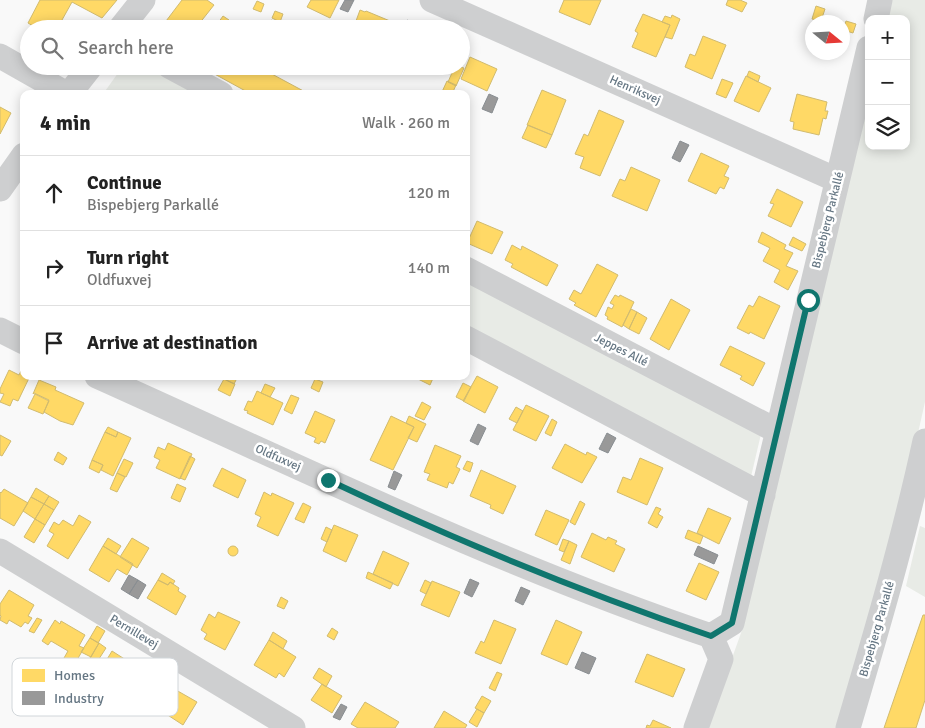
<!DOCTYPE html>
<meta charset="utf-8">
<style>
:root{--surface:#fff;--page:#f6f6f6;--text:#222;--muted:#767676;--line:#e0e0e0}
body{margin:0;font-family:Signika,sans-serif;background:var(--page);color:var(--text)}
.controls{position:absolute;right:15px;top:15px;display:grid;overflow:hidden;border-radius:10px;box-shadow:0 2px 12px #0003}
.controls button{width:45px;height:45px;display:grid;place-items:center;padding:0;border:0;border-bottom:1px solid var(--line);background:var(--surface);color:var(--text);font:25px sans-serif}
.compass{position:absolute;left:805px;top:15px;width:45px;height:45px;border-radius:50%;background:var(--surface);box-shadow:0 2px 12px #0003;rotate:108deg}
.stop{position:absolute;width:15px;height:15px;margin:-11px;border:4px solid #0f766e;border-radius:50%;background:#fff}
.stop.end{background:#0f766e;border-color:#fff;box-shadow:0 1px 5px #0008}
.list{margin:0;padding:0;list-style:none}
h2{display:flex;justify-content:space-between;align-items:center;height:65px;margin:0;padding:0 20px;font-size:21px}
h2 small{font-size:16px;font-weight:400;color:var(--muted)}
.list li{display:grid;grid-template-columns:32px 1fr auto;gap:15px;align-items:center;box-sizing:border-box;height:75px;padding:0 20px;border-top:1px solid var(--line)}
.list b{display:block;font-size:19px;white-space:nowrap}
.list p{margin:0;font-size:16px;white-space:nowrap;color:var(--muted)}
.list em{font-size:16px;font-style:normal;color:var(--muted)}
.icon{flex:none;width:28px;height:28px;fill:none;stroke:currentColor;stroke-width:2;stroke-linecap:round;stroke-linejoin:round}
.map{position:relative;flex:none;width:925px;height:728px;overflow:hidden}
.search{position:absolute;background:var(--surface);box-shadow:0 2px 12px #0003;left:20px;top:20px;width:450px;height:55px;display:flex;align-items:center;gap:12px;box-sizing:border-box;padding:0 18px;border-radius:28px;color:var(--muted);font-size:19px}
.panel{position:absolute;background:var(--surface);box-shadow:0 2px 12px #0003;left:20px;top:90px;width:450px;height:290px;border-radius:10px}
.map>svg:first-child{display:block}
</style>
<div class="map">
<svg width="925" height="728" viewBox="0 0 925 728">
<rect width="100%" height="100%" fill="#f9f9f9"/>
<path fill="#e8ebe6" d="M890,0H925V402L904,495L836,728H707L741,633L869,90V146H906V19H886Z
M123,66H148L202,94H103Z
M466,275L761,434L750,481L466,331Z
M920,526L925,528V597L906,586Z"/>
<path fill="#ffd966" stroke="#d1bb6f" d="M40,0H117L102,18L72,2L57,29H38L28,23Z
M182,0H207L214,5L195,29H160Z
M311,0H339L330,18L307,7Z
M564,0H601L590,25L559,12Z
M728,0H740L747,3L742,12L726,5Z
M257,1L264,4L261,12L253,9Z
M816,6L825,9L821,21L812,19Z
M360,10L365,12L366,11L390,21L387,29H357L360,22L356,21Z
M275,11L283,14L280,22L272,18Z
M643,14L670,25L656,57L632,47L638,33L635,31Z
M672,15L680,19L672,39L665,37L670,25L662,22L665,16L671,18Z
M223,16L229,20L225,27L218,23Z
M271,20L279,24L277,29H267Z
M846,21L856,24L853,33L843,30Z
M703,36L726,45L712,79L685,67L690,54L695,56Z
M470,57L497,69L487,91L461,79Z
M200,66H257L309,94H251Z
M455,66L464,68L456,86L448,82Z
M749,71L760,76L758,82L747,76Z
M746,76L771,88L759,112L734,101Z
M722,79L733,83L726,98L716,94Z
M447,81L456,85L452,94H441Z
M542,90L566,100L552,135L527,125Z
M797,94L827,102L825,111H828L826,119L823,118L819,135L793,129L794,122L790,121Z
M0,107L11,113L0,134Z
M599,110L624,121L600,176L580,168L584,157L575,154L584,134L588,136Z
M528,125L552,135L546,148L522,138Z
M701,153L729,166L724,176L729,178L724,189L720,187L716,194L688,181Z
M631,167L660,180L647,211L612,196L620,179L625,181Z
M777,189L803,202L791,227L768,216L774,204L770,203Z
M477,221L503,232L492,254L467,243Z
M762,232L786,245L784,249L793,253L786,266L798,271L788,290L774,282L780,270L763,261L770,248L758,242Z
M793,237L806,244L802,251L789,245Z
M512,245L521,250L522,246L558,265L547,286L511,267L513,264L505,260Z
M597,264L618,275L596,317L574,305L576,303L569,299L574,290L581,294Z
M615,295L619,297L620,295L634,302L622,327L607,319L608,317L605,315L608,307L612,309L614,305L610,303Z
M759,296L780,306L764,339L750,332L749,334L737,328L749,305L753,307Z
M671,299L690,310L669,350L650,339Z
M631,309L637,312L629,329L623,325Z
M637,312L647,318L639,334L629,329Z
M730,346L765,363L753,386L740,379L742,376L720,365Z
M9,370L19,375L21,371L24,372V376H30L18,401L13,399L10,406L0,402L4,394L0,393V389Z
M218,376H238L234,384Z
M412,376H434L430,385Z
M477,376L498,387L485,413L463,401Z
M224,379L235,384L230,396L218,390Z
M315,379L323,382L319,392L311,388Z
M39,380L56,387L55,390L84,403L73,425L60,421L44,412L49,400L34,393L33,394Z
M463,383L471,387L464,401L456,397Z
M265,384L275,388L270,397L261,393Z
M257,391L283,403L273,425L247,413L248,411L244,410L248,401L252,402Z
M35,394L49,401L43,414L28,408Z
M291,395L299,398L292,414L284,410Z
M422,402L431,407L424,420L415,416Z
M526,405L549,416L536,441L513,430Z
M516,407L523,411L517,423L509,419Z
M315,411L335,420L325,443L321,441L319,444L314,442L316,438L305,433Z
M391,416L414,427L393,470L370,460Z
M409,416L426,424L417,442L408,438L414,427L406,423Z
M552,419L557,422L551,436L545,433Z
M108,427L118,432L116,437L105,432Z
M105,432L116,437L118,432L131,438L113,476L101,470L103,465L92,460Z
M0,435L11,441L2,456L0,455Z
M168,443L192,454L180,479L156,468L160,460L154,457L158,447L165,450Z
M565,444L586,455L587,452L597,457L582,483L552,468Z
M435,445L461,456L456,467L460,469L453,484L449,482L447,488L427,480L430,474L424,472Z
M58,452L67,458L63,465L54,460Z
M190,456L195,459L185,480L180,478Z
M640,458L663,468L647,505L617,492L623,477L631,480Z
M124,459L133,463L126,477L117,473Z
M92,460L103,465L99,473L89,468Z
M467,461L473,463L470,472L463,469Z
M222,468L246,480L238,498L213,486Z
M481,470L516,486L503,514L490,508L491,505L470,496Z
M117,473L125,477L117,492L110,489Z
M177,484L186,488L180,502L171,498Z
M36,488L49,496L44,504L31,497Z
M4,489L28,503L14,526L0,518V492L1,493Z
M264,492L271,496L272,493L294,503L278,536L257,526L261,517L255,514Z
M49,496L59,502L54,510L44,504Z
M31,497L44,504L35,519L23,511Z
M580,501L585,504L575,525L570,522Z
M303,503L311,507L304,523L295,519Z
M44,504L54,510L45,525L35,519Z
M656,507L661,509L658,514L663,517L657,528L648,523Z
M708,508L731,518L719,544L697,533Z
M546,510L569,520L557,545L535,535Z
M79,515L91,522L68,559L47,546L54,534L49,531L54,522L59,525L63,520L73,526Z
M35,519L45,525L34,543L24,537Z
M334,525L358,535L346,562L323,551Z
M326,527L332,530L327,542L321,539Z
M688,530L703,536L700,544L685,538Z
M592,533L606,540L608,537L617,541L615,544L625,549L614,572L581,557Z
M108,538L121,546L116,554L103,546Z
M132,538L149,548L137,568L120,557Z
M563,539L569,541L564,552L559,550Z
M569,541L577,545L570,564L561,560Z
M103,546L133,564L127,575L117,569L109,582L89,570Z
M228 551a5 5 0 1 1 10 0a5 5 0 1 1-10 0Z
M383,551L409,563L398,586L373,574Z
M699,563L719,572L706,600L686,591Z
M368,572L393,583L390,589L366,578Z
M162,573L175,581L173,584L170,582L168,585L158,580Z
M158,580L168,585L170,582L179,588L178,591L186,596L176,615L147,598Z
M425,580L431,583L426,594L420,591Z
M432,581L460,592L449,617L421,605Z
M9,590L34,605L28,616L32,618L28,624L25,622L21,627L9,620L7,624L0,620L1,616L0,615V604Z
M281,597L288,601L284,609L277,606Z
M218,612L240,622L225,650L204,639L207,634L201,630L209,614L215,618Z
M923,615H925V700L916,728H884Z
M37,618L42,620L34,633L29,631Z
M55,620L60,624L61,621L85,635L79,646L84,648L74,665L64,658L68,651L51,641L48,645L42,641Z
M494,620L516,629L501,664L475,653L481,641L484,643Z
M556,620L582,632L567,665L541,654Z
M97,626L105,631L98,643L90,638Z
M332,628L338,632L334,640L327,636Z
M273,632L287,641L283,649L269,640Z
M90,638L99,643L91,657L81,652Z
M269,640L296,657L284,677L279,673L276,678L254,665Z
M99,643L106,648L97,662L90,658Z
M112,651L137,667L126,686L100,671Z
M647,654L685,669L673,697L635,682Z
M319,668L332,676L326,687L313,678Z
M497,672L502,674L495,691L489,688Z
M322,684L342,696L332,713L311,700Z
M176,690L197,702L183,725L163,712Z
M482,696L491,701L484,713L475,708Z
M365,702L399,722L395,728H358L351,724Z
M477,709L484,713L477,727L469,722Z
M444,711L467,725L465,728H434Z
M653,720L671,728H646L647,725L650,726Z"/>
<path fill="#999" stroke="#898e92" d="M345,0H354L348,12L340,9Z
M407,20L415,24L413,29H403Z
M489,94L498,98L492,113L482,109Z
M680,141L689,145L680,162L672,158Z
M478,424L486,428L478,445L470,441Z
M607,433L616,438L608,453L599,449Z
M394,471L402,475L395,490L388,487Z
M698,546L718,555L714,564L694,555Z
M129,575L138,580L129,594L121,589Z
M470,579L479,583L472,597L464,593Z
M138,580L146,585L138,599L129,594Z
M521,587L530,591L523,605L515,601Z
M582,652L596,658L589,674L575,668Z
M341,704L347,707L340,720L333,717Z"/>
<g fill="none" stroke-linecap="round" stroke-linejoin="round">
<path stroke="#cecfd0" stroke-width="25" d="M432,0L837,180
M876,19L880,0
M120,29L143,0
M0,56L67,94
M169,66L221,94
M69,94L91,66
M0,189L24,155
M466,269L777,431
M0,330L24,342
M466,338L763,495
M97,376C300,467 500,565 711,636
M0,551L293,728
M711,636L732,623L869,48
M696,728L721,659L711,636
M848,728C876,633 904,538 925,441"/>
</g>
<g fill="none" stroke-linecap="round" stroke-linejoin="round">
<path stroke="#0f766e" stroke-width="6" d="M328,480C453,539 581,592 711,636L732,623L808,300"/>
</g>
<g text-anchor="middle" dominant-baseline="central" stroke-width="5" stroke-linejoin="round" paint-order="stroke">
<g font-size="12" fill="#657683" stroke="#fff">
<text transform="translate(635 90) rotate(24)">Henriksvej</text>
<text transform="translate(828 220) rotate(-76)">Bispebjerg Parkallé</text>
<text transform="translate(621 350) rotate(27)">Jeppes Allé</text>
<text transform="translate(278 458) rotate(24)">Oldfuxvej</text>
<text transform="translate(877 629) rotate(-74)">Bispebjerg Parkallé</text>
<text transform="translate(134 632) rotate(31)">Pernillevej</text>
</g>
</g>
<rect x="12" y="658" width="166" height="58" rx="8" fill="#fff" stroke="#d1d6da" stroke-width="1"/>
<rect x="22" y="669" width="23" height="13" fill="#ffd966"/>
<rect x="22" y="691" width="23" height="14" fill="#999"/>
<g font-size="14" fill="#657683">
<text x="54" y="680">Homes</text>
<text x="54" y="703">Industry</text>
</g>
</svg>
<div class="controls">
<button>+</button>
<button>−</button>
<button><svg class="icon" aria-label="layers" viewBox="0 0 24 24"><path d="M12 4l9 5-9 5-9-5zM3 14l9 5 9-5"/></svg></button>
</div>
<svg class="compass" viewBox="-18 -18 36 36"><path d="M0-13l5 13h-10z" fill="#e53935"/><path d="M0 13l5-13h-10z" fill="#767676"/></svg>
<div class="stop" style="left:808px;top:300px"></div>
<div class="stop end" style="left:328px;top:480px"></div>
<div class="search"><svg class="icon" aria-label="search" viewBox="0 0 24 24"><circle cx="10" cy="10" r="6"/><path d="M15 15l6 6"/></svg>Search here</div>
<section class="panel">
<h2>4 min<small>Walk · 260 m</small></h2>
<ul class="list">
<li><svg class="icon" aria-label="ahead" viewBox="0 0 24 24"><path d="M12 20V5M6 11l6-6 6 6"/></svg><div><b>Continue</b><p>Bispebjerg Parkallé</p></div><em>120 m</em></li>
<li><svg class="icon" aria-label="right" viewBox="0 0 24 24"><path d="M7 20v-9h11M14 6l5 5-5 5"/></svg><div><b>Turn right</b><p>Oldfuxvej</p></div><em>140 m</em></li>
<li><svg class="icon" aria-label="arrive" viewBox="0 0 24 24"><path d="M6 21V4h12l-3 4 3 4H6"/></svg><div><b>Arrive at destination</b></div></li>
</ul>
</section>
</div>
